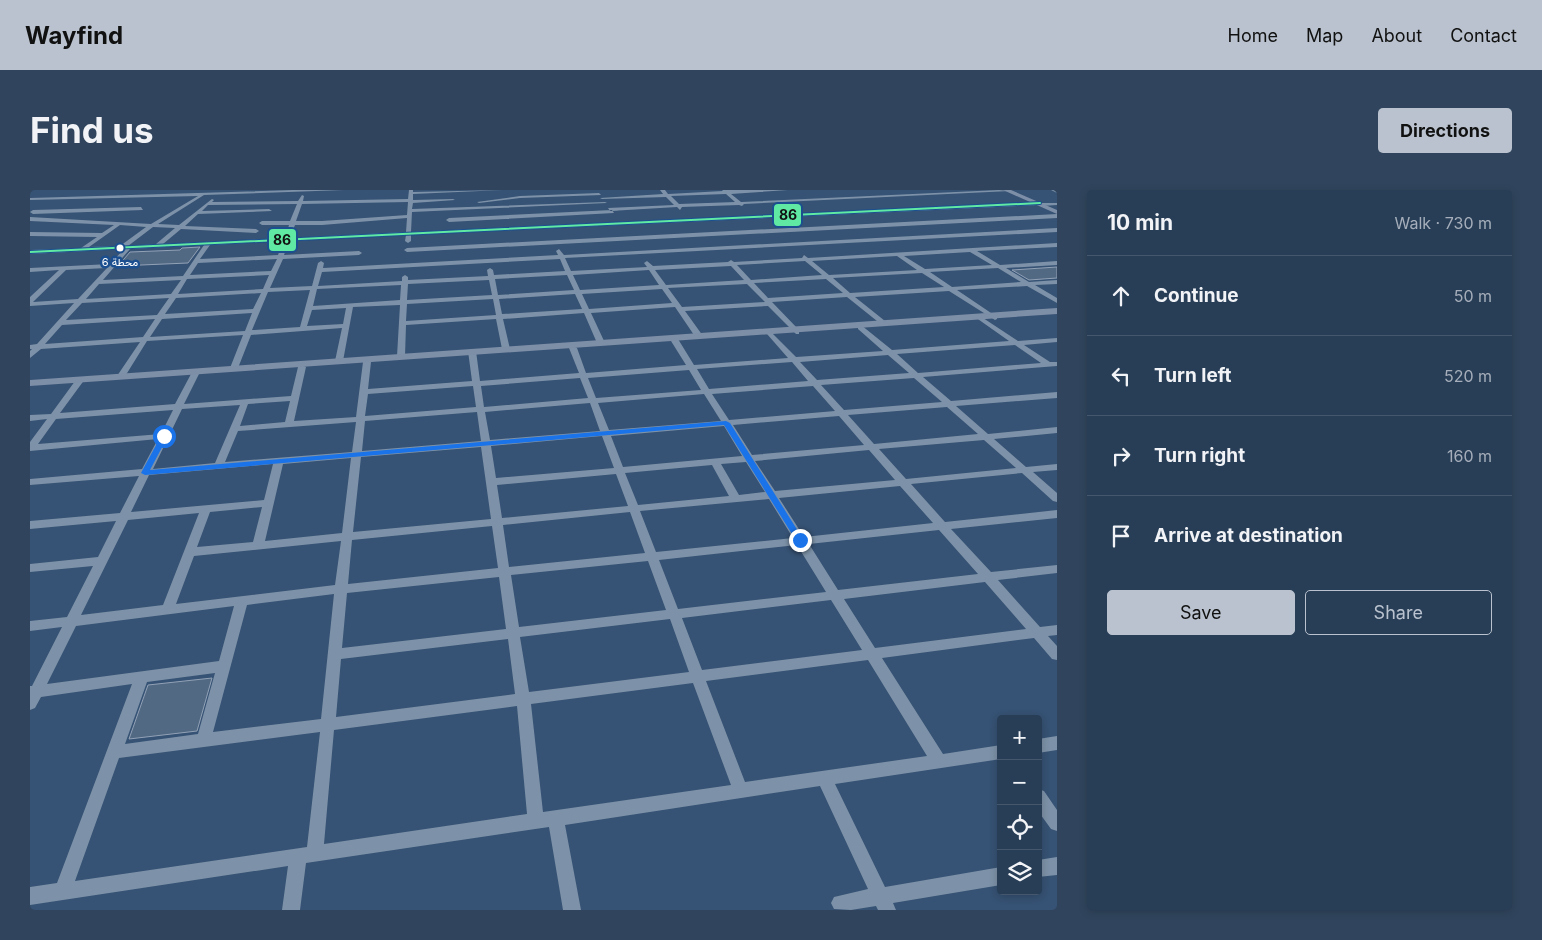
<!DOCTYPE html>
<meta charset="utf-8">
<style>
:root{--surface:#283e57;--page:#30455d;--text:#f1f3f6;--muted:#a5aeba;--line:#44576d;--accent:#b9c2ce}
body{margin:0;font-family:Inter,Vazirmatn,sans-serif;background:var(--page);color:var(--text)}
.controls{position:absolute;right:15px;bottom:15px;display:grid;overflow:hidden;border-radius:5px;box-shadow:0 2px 8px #0003}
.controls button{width:45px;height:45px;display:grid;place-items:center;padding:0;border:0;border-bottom:1px solid var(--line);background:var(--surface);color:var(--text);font:25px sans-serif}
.stop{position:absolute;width:15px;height:15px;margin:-11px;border:4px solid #1a73e8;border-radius:50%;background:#fff}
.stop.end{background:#1a73e8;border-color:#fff;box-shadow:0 1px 5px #0008}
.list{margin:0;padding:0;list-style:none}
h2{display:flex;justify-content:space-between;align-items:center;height:65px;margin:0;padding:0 20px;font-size:21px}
h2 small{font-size:16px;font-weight:400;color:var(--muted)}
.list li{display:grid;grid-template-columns:32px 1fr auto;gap:15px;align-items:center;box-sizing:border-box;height:80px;padding:0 20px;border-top:1px solid var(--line)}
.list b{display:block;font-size:19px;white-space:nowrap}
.list em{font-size:16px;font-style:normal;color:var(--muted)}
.actions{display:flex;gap:10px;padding:15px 20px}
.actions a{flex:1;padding:11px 0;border:1px solid var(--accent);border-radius:5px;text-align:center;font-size:18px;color:var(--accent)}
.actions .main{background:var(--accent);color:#111}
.icon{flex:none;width:28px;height:28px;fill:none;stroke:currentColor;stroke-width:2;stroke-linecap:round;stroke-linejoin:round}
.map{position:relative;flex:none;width:1027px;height:720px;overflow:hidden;border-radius:5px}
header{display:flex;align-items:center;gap:30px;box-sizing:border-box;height:70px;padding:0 25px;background:var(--accent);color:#111}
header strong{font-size:24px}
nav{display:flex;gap:28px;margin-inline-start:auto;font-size:18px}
.intro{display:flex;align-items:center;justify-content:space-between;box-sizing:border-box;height:120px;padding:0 30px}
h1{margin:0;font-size:35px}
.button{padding:12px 22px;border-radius:5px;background:var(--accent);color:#111;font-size:18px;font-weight:700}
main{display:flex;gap:30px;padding:0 30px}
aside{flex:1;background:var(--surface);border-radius:5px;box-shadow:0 2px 8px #0003}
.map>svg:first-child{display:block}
</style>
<header>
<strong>Wayfind</strong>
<nav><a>Home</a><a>Map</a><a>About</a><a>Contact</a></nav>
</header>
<div class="intro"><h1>Find us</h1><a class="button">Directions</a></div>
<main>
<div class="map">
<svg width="1027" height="720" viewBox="0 0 1027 720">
<rect width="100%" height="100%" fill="#365274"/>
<path fill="#526984" stroke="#92a2b6" d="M170,57L158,73L88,76L100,62L150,60L152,58Z
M1027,77V88L999,90L982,80Z
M182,488L167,541L99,549L118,495Z"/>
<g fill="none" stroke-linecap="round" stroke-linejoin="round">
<path fill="#7d92a8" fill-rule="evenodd" d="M263,0H314L174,5L128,34L149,35L182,9L184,10L182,12L268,11L272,5L274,6L273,11L378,9L379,0H383V2L473,0L383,4V10L423,9L425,10L383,13L382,19L575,12L577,13L382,22L381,42L1010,12L1012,13H1027V15L1011,16L1009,15L381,45V51L378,53L375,51L376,45L259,51L254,65L329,61L332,63L329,65L253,69L240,98L282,96L288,73L291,71L294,73L293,78L528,65L526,61L529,59L534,65L1027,38V42L535,68L541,81L617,77L614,73L617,71L623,76L698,72L701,70L704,72L772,68L774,65L778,68L1027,53V57L947,61L970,75L1027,71V75L976,78L999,92L1027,90V94L1005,95L1027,108V113L997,96L927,100L967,127V129L965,130L919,101L825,107L855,131V135H852L817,107L742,112L769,140V144H766L738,116L655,121L673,146L669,148H666L645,117L561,123L575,153L571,155L567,153L554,123L473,129L480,159L476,161L472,159L466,129L376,135L375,166L371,168L367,166L370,115L323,117L313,171L309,173L305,171L312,138L221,145L208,178L204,180L200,178L213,145L117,151L94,188H91L87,186L110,152L11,159L0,168V161L2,159H0V155L7,154L44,113L0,116V107L29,80L0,82V78L80,74L94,59L0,64V60L51,58L67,47L0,46V42L72,43L84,35L0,31V27L121,34L168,6L0,10V8ZM378,12L377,25L292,31H266L272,14ZM267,14L260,31H232L229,33L232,35H259L255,48L133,54L151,39L226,43L229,41L226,39L155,36L168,24L242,21L239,19L172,21L178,15ZM377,28L376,42L260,48L265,35H292ZM90,35L116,37L90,56L59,57ZM123,37L145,38L126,54L98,56ZM253,51L248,65L170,69L180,55ZM174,55L153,86L73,90L100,59ZM940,62L962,75L895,79L874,66ZM867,66L887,80L799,85L782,71ZM247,69L241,81L160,85L168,73ZM530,69L535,81L464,85L463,80L460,78L457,80L458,86L378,90V87L375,85L372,87V91L288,96L292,82ZM775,71L792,85L721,90L707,75ZM701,76L714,90L636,95L625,80ZM77,78L48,109L3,112L36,80ZM968,78L991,92L922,97L900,82ZM619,80L629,95L550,100L543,85ZM892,83L914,97L820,103L803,88ZM239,85L233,99L148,104L157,89ZM537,85L544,100L468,105L465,89ZM796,89L813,103L738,108L724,93ZM151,90L141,104L56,109L69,94ZM459,90L462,105L377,110L378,94ZM717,94L735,112L652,117L638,98ZM371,95L370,110L283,116L287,99ZM632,99L642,113L559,119L552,104ZM280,100L270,137L222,140L238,102ZM231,103L223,119L135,124L146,108ZM545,104L552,119L472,124L469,109ZM139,108L127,125L36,130L52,113ZM463,109L466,125L376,131L377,114ZM316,118L313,134L277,136L282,120ZM222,123L215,141L120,147L132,129ZM125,129L113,147L15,154L32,135Z
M630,0H635L638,4L693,1L692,0H758L701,4L711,12L969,0L980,1L714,14L712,16L709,15L652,17L650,20L647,17L580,21L578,18L644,15L636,7L572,9L570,8L633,4ZM696,4L705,12L649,14L641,6Z
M1021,0H1027V3Z
M569,3L571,5L490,8L449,13L447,12L490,6Z
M111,17L113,20L3,24L0,22L3,20Z
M582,20L584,23L419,32L416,30L419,28Z
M1027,24V28L377,62L374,60L377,58Z
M947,124L988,151L1027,148V152L994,155L1020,172H1027V176L893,187L921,211L1027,202V208L926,216L958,244L1027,237V243L964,249L996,277L1027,274V280L1003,282L1027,303V312L1023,311L992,283L881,294L915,332L1027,320V328L921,339L961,382L1027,375V383L968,390L1010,437L1027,435V445L1018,446L1027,456V470L1022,469L1004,448L852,468L913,564L971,555V569L805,594L855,697L971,677V695L863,713L866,720H848L846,716L821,720L804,719L801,713L804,707L838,699L790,596L535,635L551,720H533L519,637L276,673L270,720H252L258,676L0,715V697L27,693L102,494L11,507L5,518L0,520V496H2L32,437L0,441V431L37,427L63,376L0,382V374L68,367L86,331L0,339V331L90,323L109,286L0,295V289L112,279L128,249L0,261V252L17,229L0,231V225L21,224L48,187L55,189L30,223L145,214L161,184L165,182L169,184L154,214L261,206L268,177L272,175L276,177L264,231L326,227L333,172L337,170L341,172L338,199L442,191L438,161L442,159L446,161L450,191L549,183L539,158L543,156L547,158L556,183L656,175L641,151L645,149H648L664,175L758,168L737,144L741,142L766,167L853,161L828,139V135H831L862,160L979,151L945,127L944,126ZM985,155L1011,173L888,183L867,164ZM858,165L879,183L787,190L770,172ZM762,172L778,191L679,199L667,179ZM659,180L671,200L566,208L558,188ZM550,188L558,208L454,217L451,196ZM884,188L912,212L814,220L791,195ZM443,196L446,217L335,226L338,204ZM783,196L805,221L699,230L682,204ZM674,204L691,231L579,240L568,213ZM260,211L255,232L210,236L218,214ZM560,213L570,241L460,250L455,222ZM210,215L185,273L123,279L152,219ZM917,217L948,244L844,254L818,225ZM143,220L131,244L8,254L26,229ZM447,222L451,251L332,261L335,231ZM809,226L834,255L722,265L703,235ZM326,232L322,262L195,272L208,241ZM694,236L712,266L593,277L581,246ZM572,246L584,278L466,288L461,256ZM954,250L986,278L876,289L849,259ZM451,257L461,329L323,342L331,267ZM839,260L865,290L745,301L725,271ZM321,268L312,343L235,351L253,274ZM716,272L735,302L709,305L691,274ZM243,274L234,310L101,322L119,285ZM682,275L699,306L608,315L595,283ZM586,284L598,316L472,328L467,295ZM870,296L903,333L774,347L749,308ZM739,309L763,348L626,362L610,321ZM232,317L223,352L167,357L180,322ZM600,322L615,363L479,377L473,335ZM169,323L133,415L51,425L98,330ZM462,336L468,378L318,394L322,350ZM909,340L948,384L808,400L779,354ZM311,351L305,395L146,414L164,366ZM767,355L796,402L648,419L629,370ZM618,371L636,420L489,437L481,385ZM469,387L476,439L312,458L317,403ZM955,392L996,439L845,458L814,409ZM304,404L291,529L183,542L217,415ZM801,410L832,460L672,480L652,428ZM204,416L189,471L17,494L46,436ZM640,429L659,482L499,502L490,447ZM478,449L485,504L306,527L311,469ZM838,470L897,566L715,592L676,491ZM185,483L168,544L95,554L117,492ZM663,493L701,595L513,622L501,514ZM487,516L497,624L294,654L304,540ZM290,542L277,657L45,691L89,568Z
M1027,546V560L1008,563V549Z
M1008,599L1014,601L1027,620V641L1021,639L1008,621Z
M1027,667V685L1008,687V670Z"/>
<path fill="#7d8ea7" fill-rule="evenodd" d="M973,0H981L1027,20V24Z
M1027,118V124L0,196V190Z"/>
<g stroke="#1b4f8f" stroke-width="4">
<path id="bus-1" d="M0,62L1010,13"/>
</g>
<use href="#bus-1" stroke="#60e9a3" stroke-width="2"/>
</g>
<path fill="#1a73e8" d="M696,231L700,233L773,349V352H767L694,235L115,285L111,283L131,246L134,244L138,246L120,280Z"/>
<circle fill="#fff" stroke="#1b4f8f" stroke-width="2" cx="90" cy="58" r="4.5"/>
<g text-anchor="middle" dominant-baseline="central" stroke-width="5" stroke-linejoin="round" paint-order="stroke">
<g font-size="11" fill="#fff" stroke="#1b4f8f">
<text x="90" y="72">محطة 6</text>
</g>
</g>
<g stroke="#1b4f8f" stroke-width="2">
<rect x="743" y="13" width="29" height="24" rx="5" fill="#60e9a3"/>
<rect x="238" y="38" width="29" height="24" rx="5" fill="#60e9a3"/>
</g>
<g font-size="14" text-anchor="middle" font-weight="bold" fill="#111">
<text x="758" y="30">86</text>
<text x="252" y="55">86</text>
</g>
</svg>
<div class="controls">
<button>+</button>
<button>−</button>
<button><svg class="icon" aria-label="locate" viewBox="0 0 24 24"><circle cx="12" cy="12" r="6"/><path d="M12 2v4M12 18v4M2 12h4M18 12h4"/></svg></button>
<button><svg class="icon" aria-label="layers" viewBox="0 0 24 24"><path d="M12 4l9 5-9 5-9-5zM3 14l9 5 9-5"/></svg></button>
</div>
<div class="stop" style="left:134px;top:246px"></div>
<div class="stop end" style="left:770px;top:350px"></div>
</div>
<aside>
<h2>10 min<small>Walk · 730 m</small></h2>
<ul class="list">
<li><svg class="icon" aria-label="ahead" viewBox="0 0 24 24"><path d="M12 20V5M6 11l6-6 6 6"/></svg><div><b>Continue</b></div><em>50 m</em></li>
<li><svg class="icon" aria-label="left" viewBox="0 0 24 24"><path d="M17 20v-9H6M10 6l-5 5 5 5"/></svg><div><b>Turn left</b></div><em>520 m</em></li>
<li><svg class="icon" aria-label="right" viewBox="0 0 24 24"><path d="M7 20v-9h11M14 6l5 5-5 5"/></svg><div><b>Turn right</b></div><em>160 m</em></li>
<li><svg class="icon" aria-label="arrive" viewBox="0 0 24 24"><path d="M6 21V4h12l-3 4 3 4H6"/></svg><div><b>Arrive at destination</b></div></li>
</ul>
<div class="actions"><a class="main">Save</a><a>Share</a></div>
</aside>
</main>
